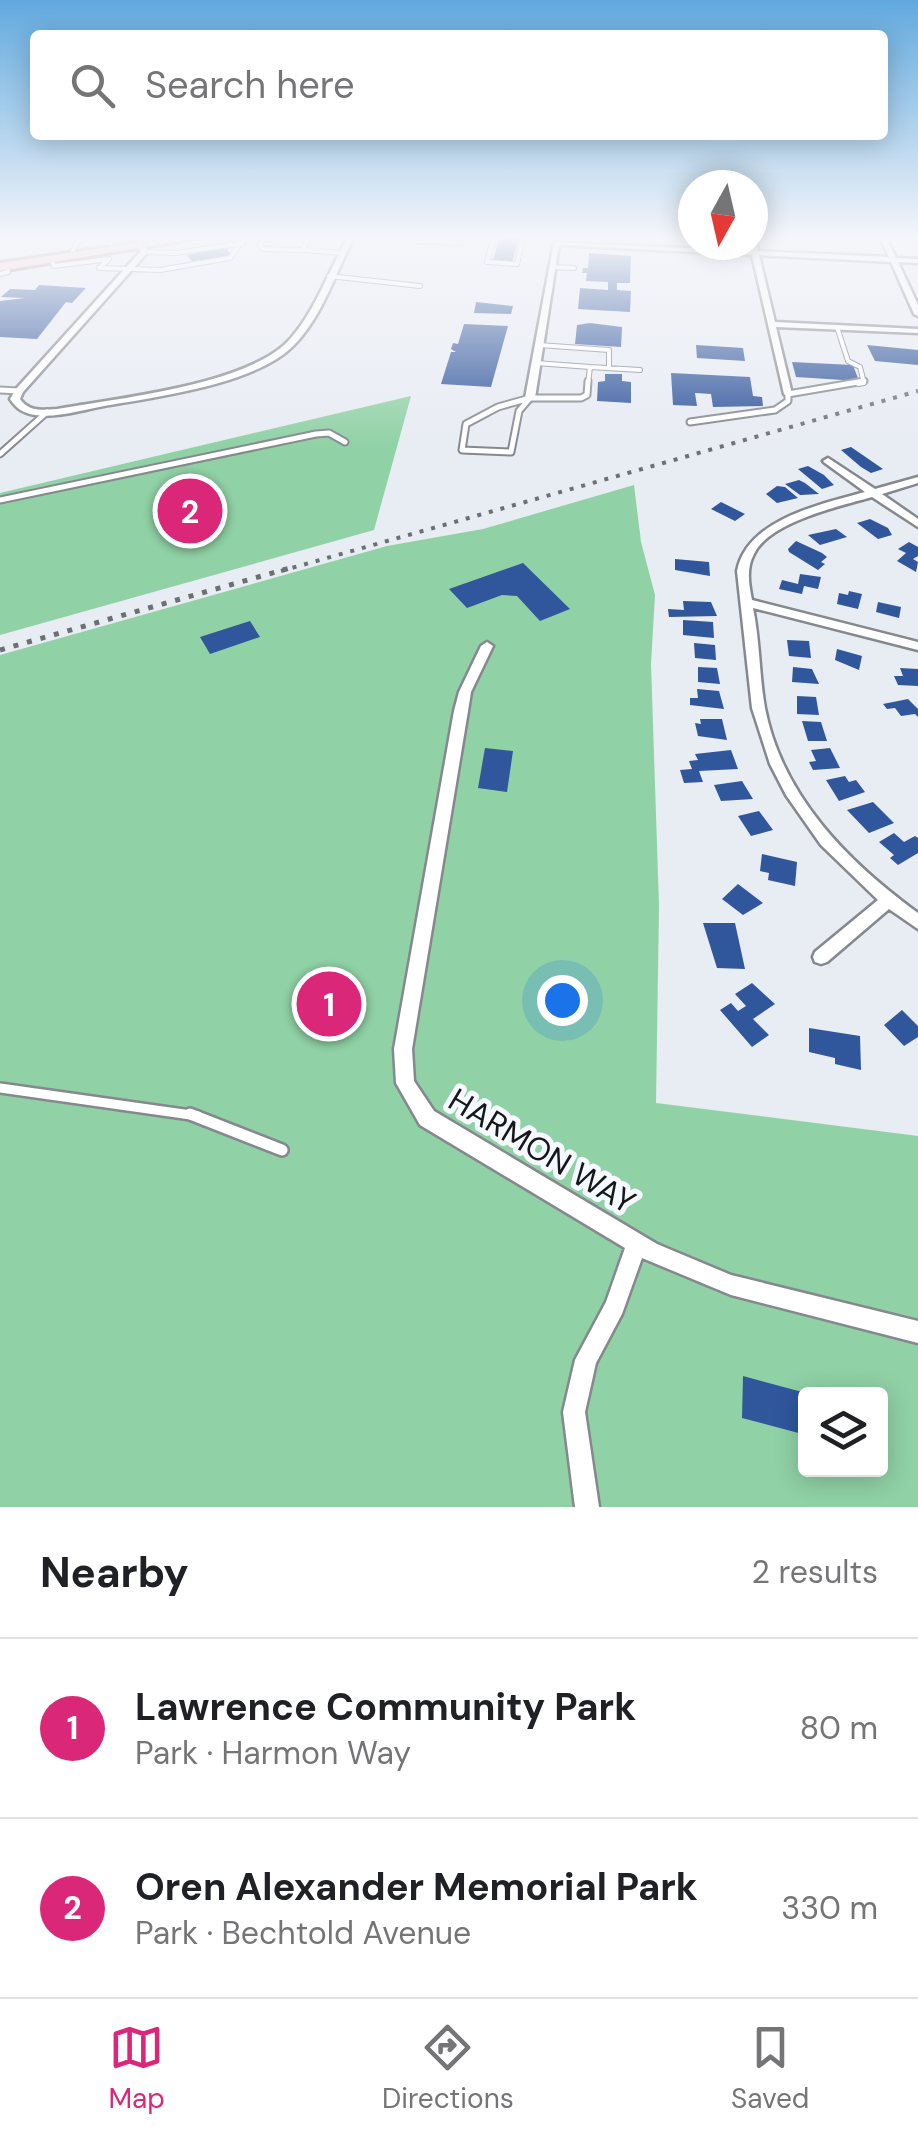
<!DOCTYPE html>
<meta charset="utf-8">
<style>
:root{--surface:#fff;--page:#f2f2f2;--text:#202124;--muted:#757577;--line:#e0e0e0;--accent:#db2777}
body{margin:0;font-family:"DM Sans",sans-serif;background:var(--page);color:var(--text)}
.controls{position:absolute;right:30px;bottom:30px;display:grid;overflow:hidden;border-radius:10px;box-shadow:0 5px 25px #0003}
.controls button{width:90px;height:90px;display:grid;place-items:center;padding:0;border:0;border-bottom:2px solid var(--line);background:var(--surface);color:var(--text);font:50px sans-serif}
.compass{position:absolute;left:678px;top:170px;width:90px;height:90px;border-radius:50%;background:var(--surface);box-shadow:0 5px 25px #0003;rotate:188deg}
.you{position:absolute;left:562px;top:1000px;width:35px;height:35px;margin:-25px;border:8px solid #fff;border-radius:50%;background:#1a73e8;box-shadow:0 0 0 15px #1a73e833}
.badge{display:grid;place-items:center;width:65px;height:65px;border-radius:50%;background:var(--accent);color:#fff;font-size:32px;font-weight:700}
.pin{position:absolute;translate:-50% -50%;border:5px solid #fff;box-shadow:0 2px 10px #0006}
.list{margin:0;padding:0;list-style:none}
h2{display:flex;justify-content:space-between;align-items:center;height:130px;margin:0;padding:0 40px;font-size:42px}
h2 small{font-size:32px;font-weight:400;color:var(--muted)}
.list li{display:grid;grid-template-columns:65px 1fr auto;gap:30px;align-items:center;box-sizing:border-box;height:180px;padding:0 40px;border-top:2px solid var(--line)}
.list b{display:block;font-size:38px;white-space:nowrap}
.list p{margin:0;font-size:32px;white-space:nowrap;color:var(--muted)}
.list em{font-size:32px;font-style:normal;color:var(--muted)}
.icon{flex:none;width:55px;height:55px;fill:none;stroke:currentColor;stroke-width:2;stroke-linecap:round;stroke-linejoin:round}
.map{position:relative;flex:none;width:918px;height:1507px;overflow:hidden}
.search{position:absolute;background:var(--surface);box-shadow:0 5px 25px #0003;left:30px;right:30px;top:30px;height:110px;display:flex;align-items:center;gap:25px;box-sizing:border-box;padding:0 35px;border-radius:10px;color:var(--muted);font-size:38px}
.sheet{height:490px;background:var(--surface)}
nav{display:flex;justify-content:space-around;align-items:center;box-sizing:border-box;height:140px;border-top:2px solid var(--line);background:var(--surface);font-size:28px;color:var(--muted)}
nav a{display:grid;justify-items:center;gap:5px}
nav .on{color:var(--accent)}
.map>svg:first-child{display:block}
</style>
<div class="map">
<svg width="918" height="1507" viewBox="0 0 918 1507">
<rect width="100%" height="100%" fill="#e8ecf3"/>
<path fill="#90d1a5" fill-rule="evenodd" d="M411,396L374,530L0,635V493Z
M634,485L641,542L655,595L651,664L659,905L656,1103L918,1136V1507H0V655L387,546L483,529ZM806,1394H880V1470H806Z"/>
<path fill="#30569c" d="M500,237H519L512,263L493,260Z
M226,248L231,255L224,257L192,261L187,255Z
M589,253L631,256L630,283H617V290L631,291L630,312L578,309L580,288L608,290V282L586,281L587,273H582L583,268H588Z
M39,285L86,288L72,303L66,302L37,339L0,337V301L25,298L1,297L10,289L35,290Z
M476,302L513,306L511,314L474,313Z
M590,323L622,327L621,347L575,344L577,325Z
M464,324L508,326L491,387L441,384L451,352H456L451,349L453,343L458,344Z
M696,345L743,348L745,361L697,358Z
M867,345L918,350V365L875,361Z
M792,362L853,365L859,381L796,377Z
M671,373L750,377L753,396L762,397L763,406L713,407L711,394L695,393L697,406L673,405Z
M605,374H622V381L631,382V403L597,401L598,382L605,381Z
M851,447L883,469L871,473L861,467L841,450Z
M808,466L824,475L834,485L822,489L798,469Z
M799,480L805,483L819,494L800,495L785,484Z
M777,486L785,487L798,498L777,503L766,494Z
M721,502L745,514L735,521L711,509Z
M870,519L888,528L892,535L878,539L857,523Z
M836,529L847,537L820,545L808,535Z
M796,541L822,553L827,557L821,562L825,564L818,570L789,552L788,549Z
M909,542L918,547V556L913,559L918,562L916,572L897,561L906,553L898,549Z
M675,559L709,562L710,576L675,570Z
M523,563L570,609L540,621L517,596L502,595L467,608L449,589Z
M800,574L821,577L818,589L804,586L802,594L779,589L782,580L798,584Z
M849,591L862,594L858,609L837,604L839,593L848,595Z
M683,601L711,602L717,616L669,617L668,609L684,610Z
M878,602L901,607L899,618L876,612Z
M683,620L713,622L714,638L683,635Z
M250,621L260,637L210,654L200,637Z
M787,640L809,641L811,658L789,656Z
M694,643L715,645L716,660L695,658Z
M837,649L862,656L859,670L835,660Z
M698,667L717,668L720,684L698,682Z
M793,667L812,669L819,684L792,682Z
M900,668L918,669V686L898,685L894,676H903Z
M697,689L719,691L724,709L690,705V698H698Z
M797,696L816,697L819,715L797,714Z
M908,699L918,709V717L915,714L901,716L895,708L887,709L883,704Z
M700,719H722L727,740L698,736L695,723L701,724Z
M802,721L821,722L827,741H808Z
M485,748L513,751L507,792L478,788Z
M830,748L840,768L813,770L809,762L816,761L811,750Z
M731,750L738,769L699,771L703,782L684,783L680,770L692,769L689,761L698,760L695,754Z
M845,776L849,782L856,780L865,792L839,801L826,780Z
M742,781L753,799L721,801L714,785Z
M873,802L894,823L869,833L847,810Z
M759,811L773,830L751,836L738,816Z
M894,833L904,842L915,836L918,838V853L898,865L890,858L894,855L879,842Z
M762,854L797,862L795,886L768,880L769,873L760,871Z
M738,884L763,903L743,915L722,899Z
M703,923H735L745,969L717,968Z
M752,983L775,1004L753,1019L769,1035L752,1047L720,1010L731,1003L738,1011L746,1006L735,994Z
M902,1010L918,1026V1037L904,1046L884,1025Z
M809,1028L860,1036L861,1070L835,1064V1058L809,1052Z
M743,1376L806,1393V1435L742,1418Z"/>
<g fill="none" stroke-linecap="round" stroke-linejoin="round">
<g stroke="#85888e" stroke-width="6">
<path id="lane-far3" d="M265,237L260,245L263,249L303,250L309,237
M411,237L414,241L462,243L468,237
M494,237L487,262L517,264L523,237
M110,244L115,237
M73,250L81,237
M303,250L342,253
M144,252L176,253L243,243
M51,259L54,266L109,259L99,268L160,270L230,258L245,237
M552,267L574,268
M0,274L8,272V266
M329,276L420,286
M837,327L848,361L860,367L864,383L858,384
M539,345L609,350V368
M536,363L590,367L588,384
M590,367L640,370"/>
</g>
<g stroke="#85888e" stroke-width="9">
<path id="lane-far2" d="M0,390L19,391
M530,398L519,411L511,452L462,450L466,424L498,407Z
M530,398H581L587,395L588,381
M690,422L775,410L788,401V394L864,381
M0,454L47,412
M0,500L316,434L329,433L345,442"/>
</g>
<g stroke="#85888e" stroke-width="14">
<path id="lane-far1" d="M0,1088L198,1116"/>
</g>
<g stroke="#85888e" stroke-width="16">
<path id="lane" d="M190,1114L282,1150"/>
</g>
<g stroke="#85888e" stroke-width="5">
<path id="street" d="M348,237H354C336,272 322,317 294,345C257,384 156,397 104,406C82,410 58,418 35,415C23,413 17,409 10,399L16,389L140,252L136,239H140L148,252L23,392L20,399C29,412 42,410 57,409C117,398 251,385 291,338C316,309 329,270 348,237Z
M880,237H886L896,258L918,259V263L898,262L918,305V316L914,314L891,262L759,255L775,322L918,329V333L776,327L792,394L788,397L784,394L752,255L559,245L535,398L530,401L525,398L554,242L751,251L749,245H753V243L757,245L758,251L889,257Z
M828,458L875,489L918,477V483L882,494L918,519V527L872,497C840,506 769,522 754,554C746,568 749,585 752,600L918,642V650L753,608C760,641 759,675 765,708C782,796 848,862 918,913V929L889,909L827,962L821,964L815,962L813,957L815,952L878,900L821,845L786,795L770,764L752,708L737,571C747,519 822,504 865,492L825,463L823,461Z
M487,642L493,646L471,692L468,711L412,1049L414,1081L434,1111L657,1244L731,1275L918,1321V1343L731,1295L642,1258L622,1314L596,1363L585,1412L599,1507H575L563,1412L575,1360L606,1302L625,1248L420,1125L396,1083L394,1049L454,711L459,692L481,646Z"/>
</g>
<g stroke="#a97071" stroke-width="6">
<path id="primary" d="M178,237H204L0,271V263Z"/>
</g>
<use href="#lane-far3" stroke="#fff" stroke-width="4"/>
<use href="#lane-far2" stroke="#fff" stroke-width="5"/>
<use href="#lane-far1" stroke="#fff" stroke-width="9"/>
<use href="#lane" stroke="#fff" stroke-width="11"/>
<use href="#street" fill="#fff" fill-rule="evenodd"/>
<use href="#primary" fill="#fbc6c6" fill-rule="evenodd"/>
<path stroke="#6c6f73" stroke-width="4" stroke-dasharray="4 8" stroke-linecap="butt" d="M281,571L918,391"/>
<path stroke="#6c6f73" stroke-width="5" stroke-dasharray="5 9" stroke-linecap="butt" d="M0,650L290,568"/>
</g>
<linearGradient id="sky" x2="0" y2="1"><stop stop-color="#61a9de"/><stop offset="0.53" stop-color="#f5f6fa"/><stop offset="1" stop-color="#f5f6fa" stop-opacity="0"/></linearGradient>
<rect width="918" height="448" fill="url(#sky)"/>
<g text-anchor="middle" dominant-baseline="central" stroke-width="10" stroke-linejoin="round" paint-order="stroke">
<g font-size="32" fill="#151719" stroke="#f6f9ff">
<text transform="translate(542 1151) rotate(31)">HARMON WAY</text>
</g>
</g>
</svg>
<div class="controls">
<button><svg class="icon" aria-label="layers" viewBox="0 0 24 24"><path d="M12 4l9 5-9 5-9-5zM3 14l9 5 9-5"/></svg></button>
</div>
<svg class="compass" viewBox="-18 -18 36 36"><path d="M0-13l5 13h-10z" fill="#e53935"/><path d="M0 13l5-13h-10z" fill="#757577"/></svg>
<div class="you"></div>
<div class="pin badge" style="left:329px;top:1004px">1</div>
<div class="pin badge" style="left:190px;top:511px">2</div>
<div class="search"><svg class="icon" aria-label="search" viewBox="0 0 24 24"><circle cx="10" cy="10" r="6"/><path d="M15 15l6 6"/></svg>Search here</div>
</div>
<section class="sheet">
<h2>Nearby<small>2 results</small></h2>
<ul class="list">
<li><span class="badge">1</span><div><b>Lawrence Community Park</b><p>Park · Harmon Way</p></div><em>80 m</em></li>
<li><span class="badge">2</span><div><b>Oren Alexander Memorial Park</b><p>Park · Bechtold Avenue</p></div><em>330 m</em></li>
</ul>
</section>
<nav>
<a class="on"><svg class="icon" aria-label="map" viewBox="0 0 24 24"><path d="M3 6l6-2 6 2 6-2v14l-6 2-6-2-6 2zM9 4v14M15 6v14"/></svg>Map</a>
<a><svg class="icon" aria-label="directions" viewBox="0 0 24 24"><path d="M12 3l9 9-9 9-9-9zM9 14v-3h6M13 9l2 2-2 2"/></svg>Directions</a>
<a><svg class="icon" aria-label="saved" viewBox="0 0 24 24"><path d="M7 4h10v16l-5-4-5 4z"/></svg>Saved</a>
</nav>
